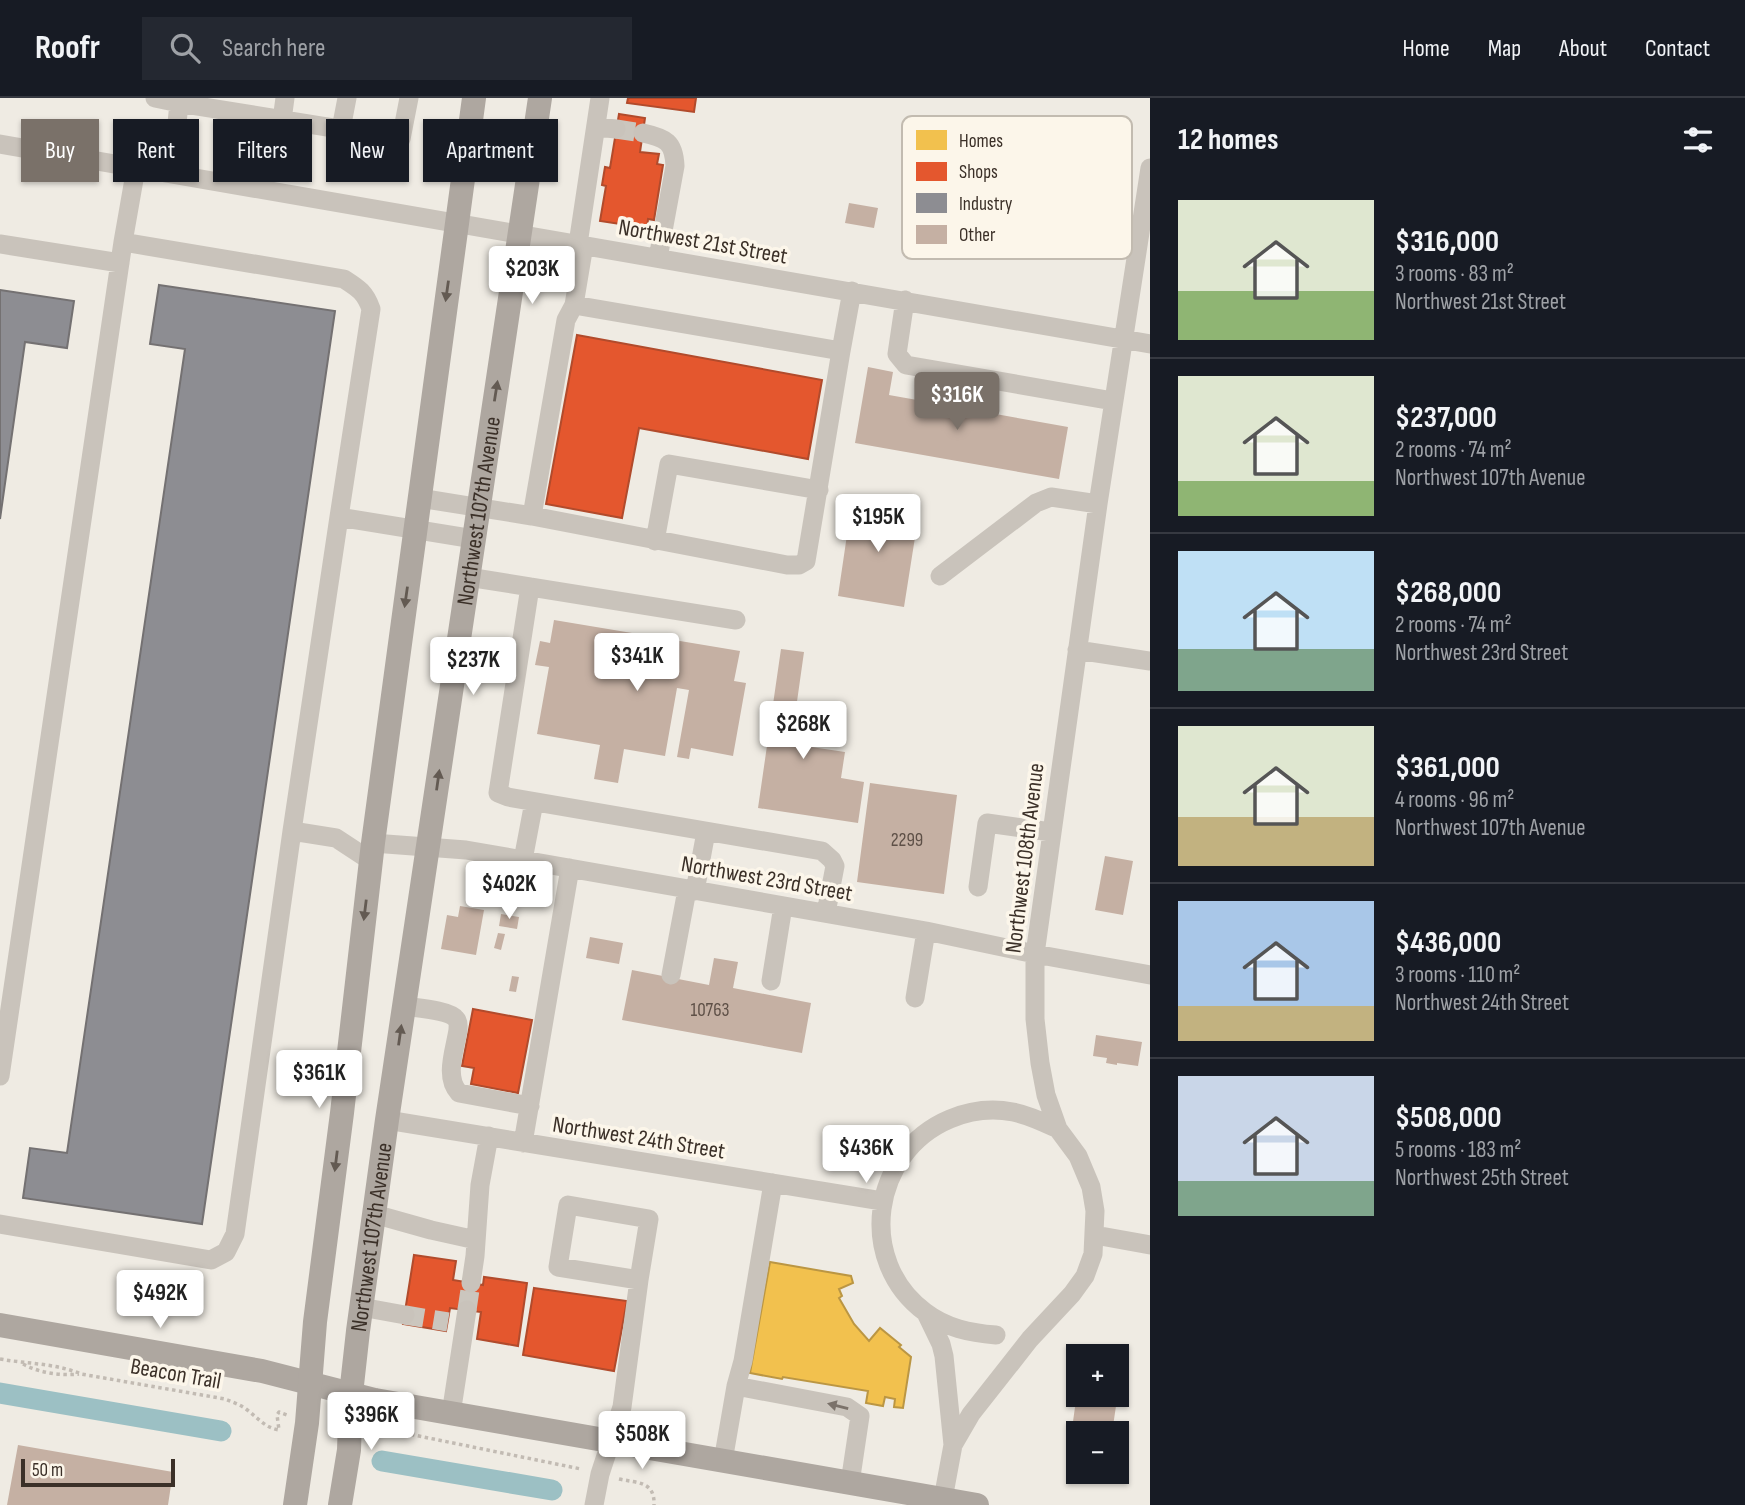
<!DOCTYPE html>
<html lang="en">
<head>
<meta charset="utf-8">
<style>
  body { margin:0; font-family:"Sofia Sans Condensed",sans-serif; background:#242831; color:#f1f3f6; height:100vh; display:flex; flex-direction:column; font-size:26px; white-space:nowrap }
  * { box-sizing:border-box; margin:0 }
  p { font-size:23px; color:#9ea1a6 }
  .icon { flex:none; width:38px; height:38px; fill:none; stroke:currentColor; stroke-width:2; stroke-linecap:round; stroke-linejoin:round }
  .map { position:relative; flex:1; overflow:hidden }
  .details { display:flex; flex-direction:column; background:#171b24; width:595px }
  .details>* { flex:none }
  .top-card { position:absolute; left:21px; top:21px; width:665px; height:63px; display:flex; gap:14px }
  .buttons { position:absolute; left:1066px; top:1246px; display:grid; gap:14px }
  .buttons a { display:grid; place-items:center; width:63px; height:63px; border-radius:0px; background:#171b24; box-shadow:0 2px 5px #0004; font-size:35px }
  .scale { position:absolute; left:21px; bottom:18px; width:154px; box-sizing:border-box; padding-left:7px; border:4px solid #3b3028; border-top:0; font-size:19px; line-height:24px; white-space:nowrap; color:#3b3028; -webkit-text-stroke:5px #fcf6ea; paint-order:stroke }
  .price { position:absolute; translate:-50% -60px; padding:0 16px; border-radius:7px; background:#fff; color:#222; font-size:23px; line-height:46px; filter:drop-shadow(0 2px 4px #0008) }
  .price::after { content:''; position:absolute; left:50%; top:42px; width:21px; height:16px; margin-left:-10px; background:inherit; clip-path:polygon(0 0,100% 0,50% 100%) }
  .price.selected { background:#7a7169; color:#fff }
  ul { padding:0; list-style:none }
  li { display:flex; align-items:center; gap:21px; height:175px; padding:0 28px }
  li+li { border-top:2px solid #363941 }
  li span { display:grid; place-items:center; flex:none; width:196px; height:140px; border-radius:0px; color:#555 }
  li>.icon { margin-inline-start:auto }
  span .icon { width:84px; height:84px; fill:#fffc; stroke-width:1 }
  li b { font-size:30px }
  h2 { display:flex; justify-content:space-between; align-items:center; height:84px; padding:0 28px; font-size:30px }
  .chip { padding:0 24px; border-radius:0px; background:#171b24; box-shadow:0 2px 5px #0004; font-size:24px; line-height:63px }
  .chip.selected { background:#7a7169; color:#fff }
  header { display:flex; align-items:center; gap:42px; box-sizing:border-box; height:98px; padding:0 35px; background:#171b24; border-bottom:2px solid #363941 }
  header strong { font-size:33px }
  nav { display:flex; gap:38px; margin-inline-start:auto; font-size:24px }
  .search { width:490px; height:63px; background:#242831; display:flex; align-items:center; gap:18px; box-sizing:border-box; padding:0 24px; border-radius:0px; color:#9ea1a6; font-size:26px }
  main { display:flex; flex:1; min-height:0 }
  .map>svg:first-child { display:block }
  .homes { fill:#f2c14e; stroke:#bb9643; stroke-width:2 }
  .shops { fill:#e4572e; stroke:#b14b2c; stroke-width:2 }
  .industry { fill:#8d8d92; stroke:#747172; stroke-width:2 }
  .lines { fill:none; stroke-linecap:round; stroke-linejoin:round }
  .canal { stroke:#9cc0c4; stroke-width:21 }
  .building { fill:#c5b0a3 }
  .minor-tunnel { stroke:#cbc6be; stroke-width:19; stroke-dasharray:19 10; stroke-linecap:butt }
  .path { stroke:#c2bbb3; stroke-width:3.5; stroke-dasharray:3.5 3.5; stroke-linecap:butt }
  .minor { stroke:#c9c3bb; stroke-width:19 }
  .major { stroke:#aea7a0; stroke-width:24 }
  .oneway { fill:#635a52 }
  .oneway2 { fill:#7b726a }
  .labels { text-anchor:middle; stroke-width:7; stroke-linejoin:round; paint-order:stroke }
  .number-label { font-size:19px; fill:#5e5047 }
  .street-label { font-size:23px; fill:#3b3028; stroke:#fcf6ea }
  .key { fill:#fcf6ea; stroke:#c2bbb0; stroke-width:2 }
  .key-label { font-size:19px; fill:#3b3028 }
</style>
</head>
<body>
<header>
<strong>Roofr</strong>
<div class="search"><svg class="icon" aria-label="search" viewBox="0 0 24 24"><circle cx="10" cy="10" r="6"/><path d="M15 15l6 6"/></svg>Search here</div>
<nav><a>Home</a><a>Map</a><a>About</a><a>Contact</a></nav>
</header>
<main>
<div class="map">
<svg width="1150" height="1407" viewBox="0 0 1150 1407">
  <rect width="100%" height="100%" fill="#efebe3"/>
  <!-- homes -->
  <path class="homes" d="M770 1164 851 1178 853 1185 839 1191 842 1198 839 1200 854 1226 869 1243 880 1230 901 1247 899 1249 911 1259 903 1310 894 1309 895 1301 885 1299 883 1308 866 1305 868 1293 783 1279 782 1281 750 1275Z"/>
  <!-- shops -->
  <path class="shops" d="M628 0H696L694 14 627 5Z
    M619 16 645 20 640 54 659 56 657 66 663 67 654 122 648 121 647 130 600 123 606 88 602 87 605 69 610 70Z
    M577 237 822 282 808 361 639 330 622 420 546 406Z
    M473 911 532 922 518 995 471 986 474 970 462 968Z
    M414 1157 456 1163 453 1182 483 1187 484 1179 527 1185 518 1248 477 1241 481 1214 450 1210 446 1233 403 1226Z
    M534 1190 627 1203 614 1273 523 1257Z"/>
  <!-- industry -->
  <path class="industry" d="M159 187 335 213 202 1126 23 1100 30 1050 67 1055 185 251 150 246Z
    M0 192 74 203 67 250 25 244 0 421Z"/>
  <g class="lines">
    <!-- canal -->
    <path class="canal" d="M0 1295 221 1333
      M382 1363 552 1392"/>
  </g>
  <!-- building -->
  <path class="building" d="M849 105 878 110 874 130 845 125Z
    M868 269 893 274 889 297 1068 329 1059 381 855 345Z
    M852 403 919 414 904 509 838 498Z
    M554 522 740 553 734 583 746 585 733 658 691 650 689 661 677 659 689 592 677 590 665 658 624 651 618 685 594 681 600 647 537 636 549 569 535 567 540 543 550 545Z
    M781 551 804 554 791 646 845 654 841 680 864 684 858 725 758 710Z
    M870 685 957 697 944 796 857 784Z
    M1105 758 1133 763 1123 817 1095 812Z
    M460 808 484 812 476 857 441 851 447 817 458 819Z
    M501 816 519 819 517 831 499 828Z
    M498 835 505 836 501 852 494 850Z
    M590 839 623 845 619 866 586 860Z
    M714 860 738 864 733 890 811 905 802 955 622 922 632 872 709 887Z
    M512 878 519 879 516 894 509 893Z
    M1096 937 1142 944 1138 968 1117 965V967L1106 965 1107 960 1093 958Z
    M1076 1302 1116 1308 1112 1335H1078V1347L1070 1345Z
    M18 1347 173 1374 168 1407H7Z"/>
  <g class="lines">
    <!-- minor-tunnel -->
    <path class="minor-tunnel" d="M616 31 643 35
      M467 1212 471 1185
      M405 1217 448 1224"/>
    <!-- path -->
    <path class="path" d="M0 1261C27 1266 55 1265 81 1276L225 1301C232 1304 239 1306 246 1311 257 1319 265 1330 279 1332L277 1317 279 1314 287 1317
      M23 1266C40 1275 60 1278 79 1276
      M371 1342C379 1335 388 1334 399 1334L581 1371
      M619 1381C637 1385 655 1383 654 1407"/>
    <!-- minor -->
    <path class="minor" d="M155 0 179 5 401 41 409 0
      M282 22 285 0
      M596 29 616 31
      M341 31 347 0
      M643 35C666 40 674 44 675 68L658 160
      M0 46 1150 246
      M136 70 123 144 344 181C358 190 365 194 371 211L339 419 474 441
      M172 76 179 5 174 0
      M0 146 120 165
      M578 146 600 0
      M905 202 897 256 906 267 1113 303
      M574 207 584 147
      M841 253 852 193
      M419 400 532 418 787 467H799L806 463 841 253 574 207 566 222 532 418
      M655 443 669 366 819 392
      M940 478 1036 405 1051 399 1098 406
      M468 479 736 522
      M530 489 498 695 508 699 822 753 832 762 835 768 826 815
      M1077 552 1150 563
      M292 733 336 740 371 763
      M373 745 466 752 926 833 1035 856 1150 877
      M523 762 534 704
      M978 789 987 725 1051 734
      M695 793 706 734
      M671 877 687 792
      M771 883 783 808
      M915 900 926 833
      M404 908C416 910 449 912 456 921 459 924 458 928 458 932 455 952 444 979 459 995L530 1008
      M0 978 123 144
      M387 1022 882 1103
      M523 1045 570 770
      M374 1116 431 1132 476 1142
      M0 1126 211 1162 226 1154 235 1136 292 733 339 419
      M1095 1137 1150 1147
      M471 1185 475 1158 480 1087 489 1038
      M361 1209 405 1217
      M926 1215 941 1246 944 1258 953 1347
      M996 1237C970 1235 946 1230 925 1214 856 1163 871 1054 950 1021 969 1013 992 1010 1013 1014 1029 1017 1043 1024 1058 1031
      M736 1288 743 1263 773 1085
      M451 1316 467 1212
      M723 1363 736 1288 847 1309 860 1318 850 1385
      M943 1401 953 1347 971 1316 1030 1241 1072 1196 1085 1178 1093 1156 1095 1113 1091 1089 1078 1058 1058 1031 1046 997 1040 965 1035 921V856L1098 406 1150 70
      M594 1407 600 1376 622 1309 639 1182 649 1121 568 1107 558 1169 639 1182"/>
    <!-- major -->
    <g class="major">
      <path d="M0 1227 262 1273 375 1302 977 1407"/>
      <path d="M295 1407 307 1325 315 1224 342 1015 373 745 474 0"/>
      <path id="s1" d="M340 1407 349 1352 351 1296 358 1233 387 1022 540 0"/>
    </g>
  </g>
  <!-- one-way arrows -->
  <defs><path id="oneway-solid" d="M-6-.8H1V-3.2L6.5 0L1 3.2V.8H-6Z" transform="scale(1.75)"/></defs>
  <g class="oneway">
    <use href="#oneway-solid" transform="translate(447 193) rotate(98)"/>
    <use href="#oneway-solid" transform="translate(496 293) rotate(-81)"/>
    <use href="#oneway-solid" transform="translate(406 499) rotate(98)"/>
    <use href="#oneway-solid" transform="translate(438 682) rotate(-82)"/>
    <use href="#oneway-solid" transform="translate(365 812) rotate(97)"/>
    <use href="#oneway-solid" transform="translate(400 937) rotate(-82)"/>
    <use href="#oneway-solid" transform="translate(336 1063) rotate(97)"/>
  </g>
  <use class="oneway2" href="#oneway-solid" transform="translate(838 1308) rotate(-166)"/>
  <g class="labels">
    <!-- number labels -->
    <g class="number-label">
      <text x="907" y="748">2299</text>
      <text x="710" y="918">10763</text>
    </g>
    <!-- street labels -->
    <g class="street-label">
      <text transform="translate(703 143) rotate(10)" y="8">Northwest 21st Street</text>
      <text dy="8" stroke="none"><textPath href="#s1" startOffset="1004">Northwest 107th Avenue</textPath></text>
      <text transform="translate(1024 760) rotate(-83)" y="8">Northwest 108th Avenue</text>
      <text transform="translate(767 780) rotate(10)" y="8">Northwest 23rd Street</text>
      <text transform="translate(639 1039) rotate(9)" y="8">Northwest 24th Street</text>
      <text dy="8" stroke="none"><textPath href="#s1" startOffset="270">Northwest 107th Avenue</textPath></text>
      <text transform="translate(176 1275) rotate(10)" y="8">Beacon Trail</text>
    </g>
  </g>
  <!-- legend -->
  <rect x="902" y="18" width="230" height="143" rx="10" class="key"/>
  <rect x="916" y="32" width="31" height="20" fill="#f2c14e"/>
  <rect x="916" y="64" width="31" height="19" fill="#e4572e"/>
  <rect x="916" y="95" width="31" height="20" fill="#8d8d92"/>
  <rect x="916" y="127" width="31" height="19" fill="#c5b0a3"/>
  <g class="key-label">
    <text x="959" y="49">Homes</text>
    <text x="959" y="80">Shops</text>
    <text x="959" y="112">Industry</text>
    <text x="959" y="143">Other</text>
  </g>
</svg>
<div class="buttons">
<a>+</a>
<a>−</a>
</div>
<div class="scale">50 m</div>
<b class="price" style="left:532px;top:208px">$203K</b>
<b class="price selected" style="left:957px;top:334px">$316K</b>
<b class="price" style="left:878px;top:456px">$195K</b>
<b class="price" style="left:637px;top:595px">$341K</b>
<b class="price" style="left:473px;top:599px">$237K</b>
<b class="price" style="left:803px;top:663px">$268K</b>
<b class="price" style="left:509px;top:823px">$402K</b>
<b class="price" style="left:319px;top:1012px">$361K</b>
<b class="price" style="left:866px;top:1087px">$436K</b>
<b class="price" style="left:160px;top:1232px">$492K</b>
<b class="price" style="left:371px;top:1354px">$396K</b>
<b class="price" style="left:642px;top:1373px">$508K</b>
<div class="top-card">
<a class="chip selected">Buy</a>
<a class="chip">Rent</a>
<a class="chip">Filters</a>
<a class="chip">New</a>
<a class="chip">Apartment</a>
</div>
</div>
<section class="details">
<h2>12 homes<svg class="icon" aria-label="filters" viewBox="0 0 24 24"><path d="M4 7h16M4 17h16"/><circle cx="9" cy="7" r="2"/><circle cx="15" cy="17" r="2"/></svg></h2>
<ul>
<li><span style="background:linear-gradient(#dfe7d0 65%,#8fb573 0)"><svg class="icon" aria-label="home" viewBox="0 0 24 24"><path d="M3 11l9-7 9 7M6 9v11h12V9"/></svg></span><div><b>$316,000</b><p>3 rooms · 83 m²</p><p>Northwest 21st Street</p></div></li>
<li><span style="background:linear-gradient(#dfe7d0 75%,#8fb573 0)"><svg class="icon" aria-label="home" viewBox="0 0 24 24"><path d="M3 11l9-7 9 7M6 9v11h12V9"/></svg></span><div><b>$237,000</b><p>2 rooms · 74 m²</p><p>Northwest 107th Avenue</p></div></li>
<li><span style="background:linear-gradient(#bfe0f5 70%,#7fa58c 0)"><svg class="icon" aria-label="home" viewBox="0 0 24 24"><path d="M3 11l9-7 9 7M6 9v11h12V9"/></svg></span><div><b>$268,000</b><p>2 rooms · 74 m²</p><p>Northwest 23rd Street</p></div></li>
<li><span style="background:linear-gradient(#dfe7d0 65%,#c2b280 0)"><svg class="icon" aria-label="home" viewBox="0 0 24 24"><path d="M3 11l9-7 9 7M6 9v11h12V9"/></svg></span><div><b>$361,000</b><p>4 rooms · 96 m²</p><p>Northwest 107th Avenue</p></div></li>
<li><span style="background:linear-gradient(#a9c7e8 75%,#c2b280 0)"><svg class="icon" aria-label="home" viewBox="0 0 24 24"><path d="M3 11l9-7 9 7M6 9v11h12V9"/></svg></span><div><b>$436,000</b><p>3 rooms · 110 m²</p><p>Northwest 24th Street</p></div></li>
<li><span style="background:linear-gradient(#c9d6e8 75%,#7fa58c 0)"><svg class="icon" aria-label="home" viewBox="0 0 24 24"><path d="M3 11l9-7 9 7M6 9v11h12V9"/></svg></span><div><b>$508,000</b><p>5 rooms · 183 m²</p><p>Northwest 25th Street</p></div></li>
</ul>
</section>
</main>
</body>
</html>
